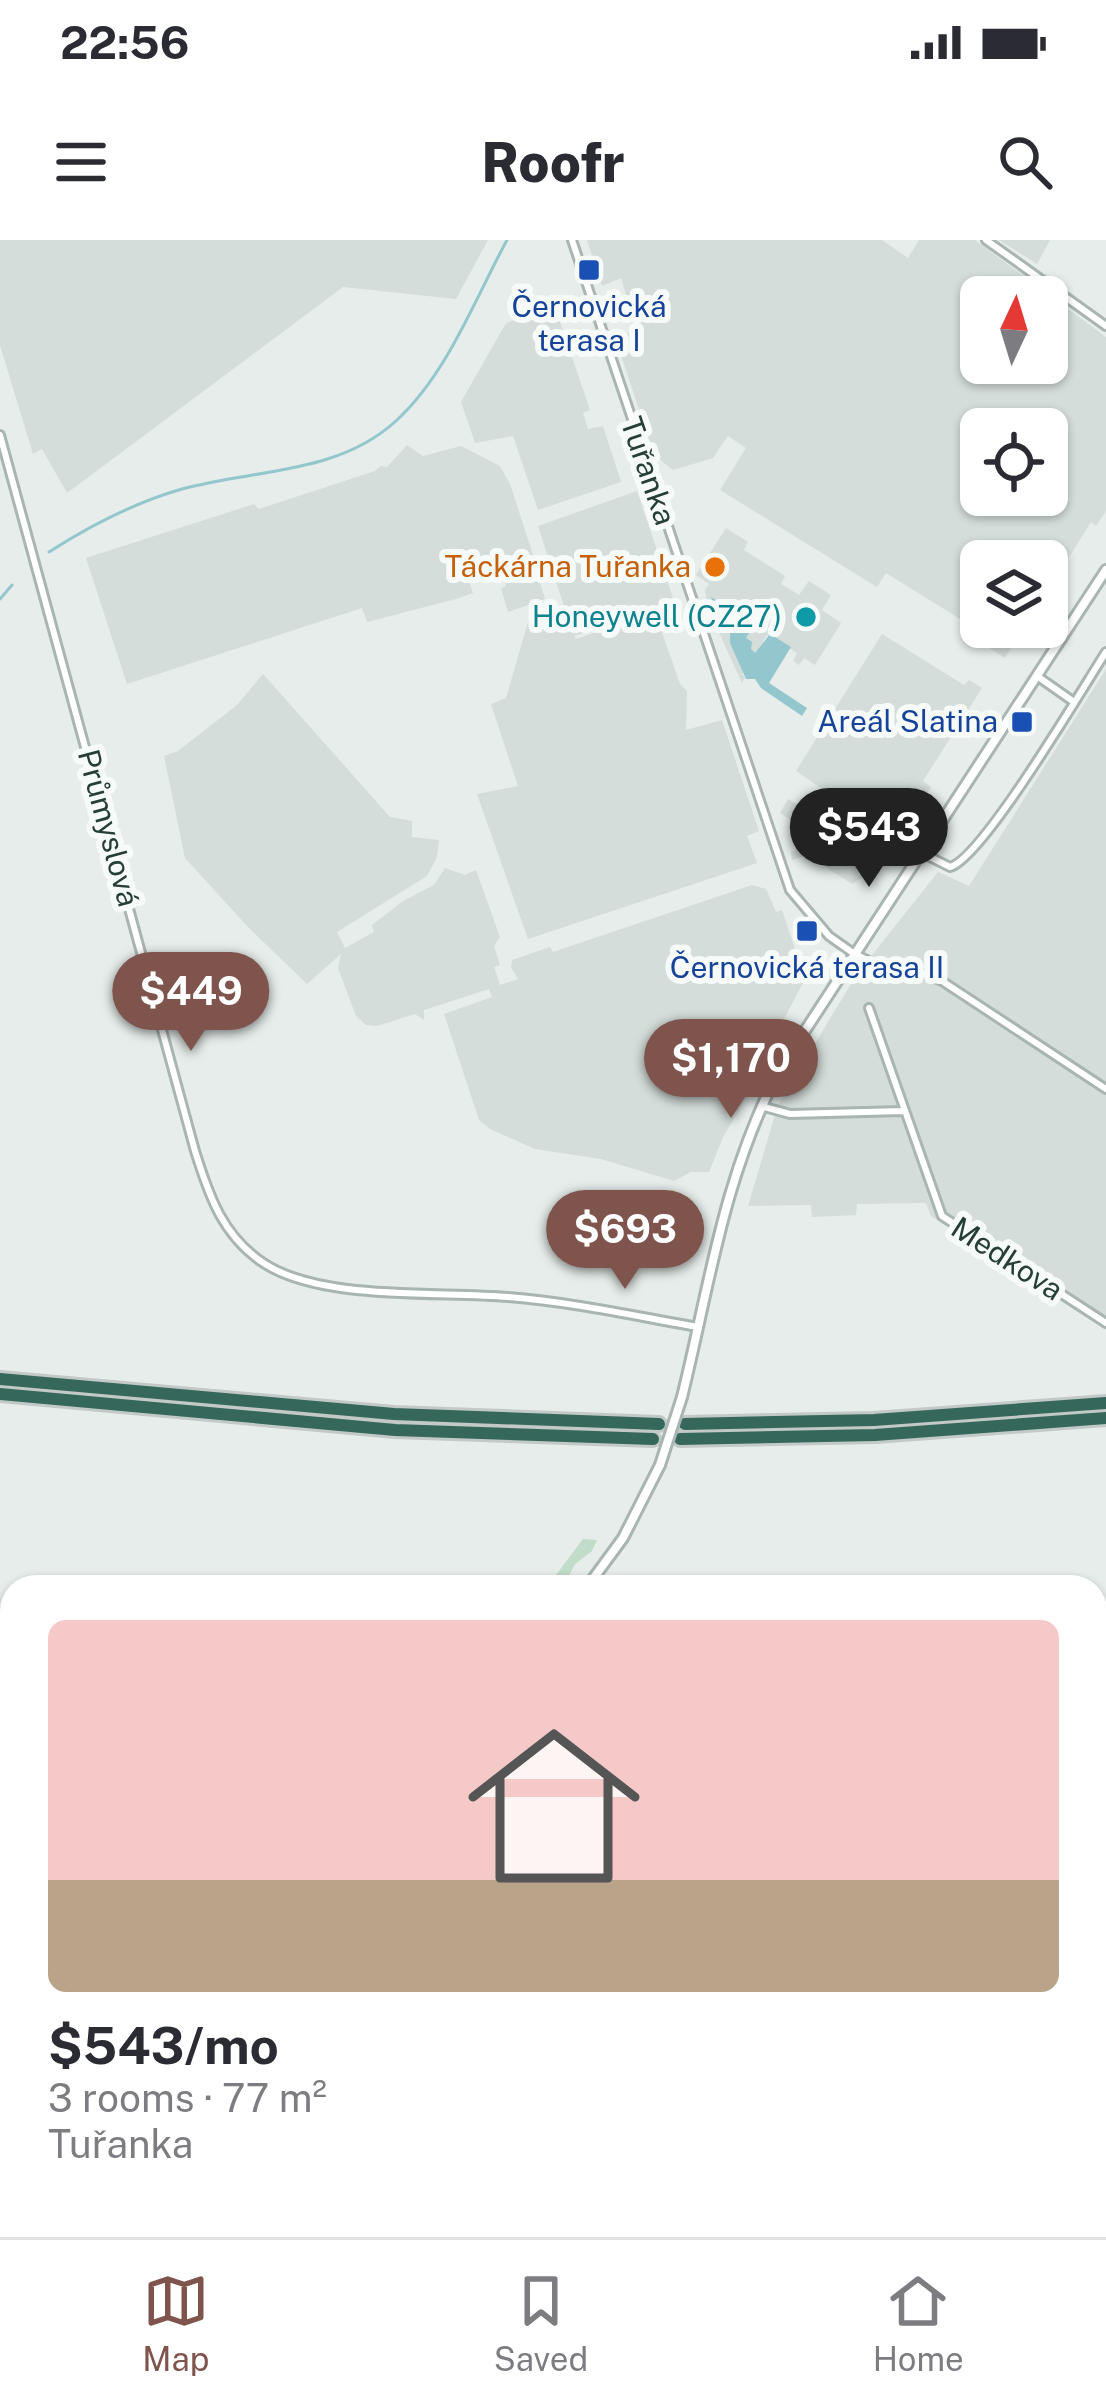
<!DOCTYPE html>
<html lang="en">
<head>
<meta charset="utf-8">
<style>
  body { margin:0; font-family:"Public Sans",sans-serif; background:#f7f7f7; color:#2b2b33; height:100vh; display:flex; flex-direction:column; font-size:45px; white-space:nowrap }
  * { box-sizing:border-box; margin:0 }
  p { font-size:39px; color:#7c7c81 }
  .icon { flex:none; width:66px; height:66px; fill:none; stroke:currentColor; stroke-width:2; stroke-linecap:round; stroke-linejoin:round }
  .map { position:relative; flex:1; overflow:hidden }
  .side { position:absolute; left:0px; top:1335px; width:1107px; height:663px; display:flex; flex-direction:column; background:#fff; border-radius:36px 36px 0 0; box-shadow:0 3px 9px #0004 }
  .side>* { flex:none }
  .needle { width:78px; rotate:4deg }
  .fabs { position:absolute; left:960px; top:36px; display:grid; gap:24px }
  .fabs a { display:grid; place-items:center; width:108px; height:108px; border-radius:18px; background:#fff; box-shadow:0 3px 9px #0004; font-size:60px }
  .price { position:absolute; translate:-50% -102px; padding:0 27px; border-radius:42px; background:#7f544d; color:#fff; font-size:39px; line-height:78px; filter:drop-shadow(0 3px 6px #0008) }
  .price::after { content:''; position:absolute; left:50%; top:72px; width:36px; height:27px; margin-left:-18px; background:inherit; clip-path:polygon(0 0,100% 0,50% 100%) }
  .price.on { background:#222; color:#fff }
  ul { padding:0; list-style:none }
  li { display:grid; align-content:center; gap:24px; height:636px; padding:0 48px }
  li span { display:grid; place-items:center; height:372px; border-radius:18px; color:#555 }
  li>.icon { margin-inline-start:auto }
  span .icon { width:216px; height:216px; fill:#fffc; stroke-width:1 }
  li b { font-size:51px }
  .status { display:flex; justify-content:space-between; align-items:center; height:84px; padding:0 60px; background:#fff; direction:ltr }
  .status svg { height:33px; fill:currentColor }
  header { display:flex; justify-content:space-between; align-items:center; height:156px; padding:0 48px; background:#fff; font-size:54px; font-weight:800 }
  .tab-bar { display:flex; justify-content:space-around; align-items:center; height:168px; border-top:3px solid #e1e1e2; background:#fff; font-size:33px; color:#7c7c81 }
  .tab-bar a { display:grid; justify-items:center; gap:6px }
  .tab-bar .on { color:#7f544d }
  .map>svg:first-child { display:block }
  .built { fill:#d4ddd9; fill-rule:evenodd }
  .green { fill:#c1dcc8 }
  .water { fill:#94c6cd }
  .lines { fill:none; stroke-linecap:round; stroke-linejoin:round }
  .stream { stroke:#94c6cd; stroke-width:3 }
  .minor-casing { stroke:#a9b5b1; stroke-width:12 }
  .tertiary-casing { stroke:#a9b5b1; stroke-width:14 }
  .motorway-casing { stroke:#c2c9c7; stroke-width:18 }
  .minor { stroke:#fff; stroke-width:6 }
  .tertiary { stroke:#fff; stroke-width:8 }
  .motorway { stroke:#35685b; stroke-width:12 }
  .tertiary-bridge-casing { stroke:#a9b5b1; stroke-width:14; stroke-linecap:butt }
  .tertiary-bridge { stroke:#fff; stroke-width:8 }
  .transit-dot { fill:#1a4fb4; stroke:#f6faf8; stroke-width:4.5 }
  .food-dot { fill:#e8710a; stroke:#f6faf8; stroke-width:4.5 }
  .culture-dot { fill:#0f9aa8; stroke:#f6faf8; stroke-width:4.5 }
  .labels { text-anchor:middle; stroke-width:12; stroke-linejoin:round; paint-order:stroke }
  .transit-label { font-size:30px; fill:#164399; stroke:#f6faf8 }
  .street-label { font-size:30px; fill:#263e37; stroke:#f6faf8 }
  .food-label { font-size:30px; fill:#c56008; stroke:#f6faf8; text-anchor:end }
  .culture-label { font-size:30px; fill:#0d838f; stroke:#f6faf8; text-anchor:end }
</style>
</head>
<body>
<div class="status"><b>22:56</b><svg viewBox="0 0 49 12"><path d="M0 12V9h3v3zM5 12V6h3v6zM10 12V3h3v9zM15 12V0h3v12zM26 1h20v11H26zM47 4h2v5h-2z"/></svg></div>
<header><svg class="icon" aria-label="menu" viewBox="0 0 24 24"><path d="M4 6h16M4 12h16M4 18h16"/></svg>Roofr<svg class="icon" aria-label="search" viewBox="0 0 24 24"><circle cx="10" cy="10" r="6"/><path d="M15 15l6 6"/></svg></header>
<div class="map">
<svg width="1106" height="1997" viewBox="0 0 1106 1997">
  <rect width="100%" height="100%" fill="#e6edea"/>
  <!-- built -->
  <path class="built" d="M0 0H488L456 59 343 47 67 253 42 209 33 214 0 105Z
    M587 0H882L908 18 919 0H975L1106 97V271L1096 286 1091 282 1047 352V321H981V387H1024L1005 418 984 405 973 387 886 333 877 347 720 250 746 208 728 196 713 218 673 230 654 215 619 109 638 77 632 74 621 38 602 46ZM981 57H1047V123H981ZM981 189H1047V255H981Z
    M999 0H1050L1037 24Z
    M555 67 590 170 583 173 588 189 603 186 621 242 538 270 513 196 475 203 461 162 506 83Z
    M407 205 423 216 461 206 500 226 510 244 535 321 533 337 538 336 545 359 508 372 501 348 506 346 504 338H474L469 341 473 353 456 359 367 382 362 368 127 444 86 318 254 264 259 269 375 231 381 226 387 227Z
    M637 251 674 361 574 396 576 399 620 384 635 385 657 378 680 444 687 451 686 490 722 480 759 591 747 596 757 623 528 699 477 554 518 546 491 464 506 458 528 382 552 366 554 370 564 366 538 286Z
    M726 288 748 302 744 310 785 336 781 344 799 355 809 341 831 355 822 370 841 383 815 425 804 418 799 425 793 421 797 413 767 395 742 434 745 437 742 443 707 366 705 350 709 344 696 335Z
    M882 394 964 445 969 440 982 448 923 541 931 547 872 642 863 637 852 644 813 619 814 613 792 620 791 611H797L796 602 805 589 780 573 788 559 813 574 827 552 796 531Z
    M1106 429V1090L931 976 926 963 857 964 856 975 812 977 811 965 748 966 778 865 857 734 938 632 969 646Z
    M263 434 390 577 412 581V597L439 600 437 617 427 636 337 692 345 708 374 692 372 685 403 661 434 645 445 628 465 635 476 630 500 697 494 706 500 725 494 727 500 745 518 739 511 727 512 720 550 707 553 712 752 645 766 649 776 672 782 670 805 739 763 819 759 836 724 895 709 932H691L674 941 601 919 535 909 490 889 479 880 444 774 492 757 489 749 424 770V780L415 774 377 786 366 785 356 776 338 728 341 714 307 744 248 687 185 618 164 516 178 511 237 465Z"/>
  <!-- green -->
  <path class="green" d="M583 1299 597 1300 592 1311 575 1324 563 1347H547Z"/>
  <!-- water -->
  <path class="water" d="M711 357 719 362 717 367 746 387 750 391 746 398 752 402 751 409 755 413 770 394 791 407 769 443 807 468 802 476 761 448 755 439H746L730 403V389L722 387Z"/>
  <g class="lines">
    <!-- stream -->
    <path class="stream" d="M49 312C91 285 133 263 182 249 254 229 338 235 397 180 447 134 475 59 507 0
      M0 359 12 345"/>
    <!-- minor casing -->
    <g class="minor-casing">
      <path id="minor" d="M572 0 790 650 829 696 853 713 881 727 921 733 942 741 1106 849
        M986 0 1106 86
        M0 195 195 911C209 956 223 997 265 1024 323 1061 439 1051 508 1057 572 1062 635 1076 698 1087
        M1037 436 1074 462
        M920 612 950 627C982 619 1082 449 1106 412
        M869 768 942 976 1106 1083
        M761 866 790 874 903 871
        M0 1739 12 1737"/>
    </g>
    <!-- tertiary casing -->
    <g class="tertiary-casing">
      <path id="tertiary" d="M682 1157C711 1039 722 943 778 832L1106 330
        M587 1347 623 1298 660 1225
        M158 1997 163 1986"/>
    </g>
    <!-- motorway casing -->
    <g class="motorway-casing">
      <path id="motorway" d="M0 1139 394 1174 659 1184
        M0 1154 395 1190 653 1199
        M685 1184 874 1180 1106 1163
        M680 1199 875 1195 1106 1178"/>
    </g>
    <!-- minor -->
    <use href="#minor" class="minor"/>
    <!-- tertiary -->
    <use href="#tertiary" class="tertiary"/>
    <!-- motorway -->
    <use href="#motorway" class="motorway"/>
    <!-- tertiary-bridge casing -->
    <g class="tertiary-bridge-casing">
      <path id="tertiary-bridge" d="M660 1225 682 1157"/>
    </g>
    <!-- tertiary-bridge -->
    <use href="#tertiary-bridge" class="tertiary-bridge"/>
  </g>
  <!-- markers -->
  <g class="transit-dot">
    <rect x="577" y="18" width="24" height="24" rx="6"/>
    <rect x="1010" y="470" width="24" height="24" rx="6"/>
    <rect x="795" y="679" width="24" height="24" rx="6"/>
  </g>
  <circle class="food-dot" cx="715" cy="327" r="12"/>
  <circle class="culture-dot" cx="806" cy="377" r="12"/>
  <g class="labels">
    <!-- transit labels -->
    <g class="transit-label">
      <text x="589" y="77">Černovická<tspan x="589" dy="34">terasa I</tspan></text>
      <text x="998" y="492" text-anchor="end">Areál Slatina</text>
      <text x="807" y="738">Černovická terasa II</text>
    </g>
    <!-- street labels -->
    <g class="street-label">
      <text transform="translate(648 231) rotate(71)" y="10">Tuřanka</text>
      <text transform="translate(108 588) rotate(75)" y="10">Průmyslová</text>
      <text transform="translate(1007 1019) rotate(33)" y="10">Medkova</text>
    </g>
    <!-- food labels -->
    <g class="food-label">
      <text x="691" y="337">Táckárna Tuřanka</text>
    </g>
    <!-- culture labels -->
    <g class="culture-label">
      <text x="782" y="387">Honeywell (CZ27)</text>
    </g>
  </g>
</svg>
<div class="fabs">
<a><svg class="needle" viewBox="-14 -14 28 28"><path d="M0-13l5 13h-10z" fill="#e53935"/><path d="M0 13l5-13h-10z" fill="#7c7c81"/></svg></a>
<a><svg class="icon" aria-label="locate" viewBox="0 0 24 24"><circle cx="12" cy="12" r="6"/><path d="M12 2v4M12 18v4M2 12h4M18 12h4"/></svg></a>
<a><svg class="icon" aria-label="layers" viewBox="0 0 24 24"><path d="M12 4l9 5-9 5-9-5zM3 14l9 5 9-5"/></svg></a>
</div>
<b class="price on" style="left:869px;top:650px">$543</b>
<b class="price" style="left:191px;top:814px">$449</b>
<b class="price" style="left:731px;top:881px">$1,170</b>
<b class="price" style="left:625px;top:1052px">$693</b>
<section class="side">
<ul>
<li><span style="background:linear-gradient(#f6c9c9 70%,#b9a48a 0)"><svg class="icon" aria-label="home" viewBox="0 0 24 24"><path d="M3 11l9-7 9 7M6 9v11h12V9"/></svg></span><div><b>$543/mo</b><p>3 rooms · 77 m²</p><p>Tuřanka</p></div></li>
</ul>
</section>
</div>
<nav class="tab-bar">
<a class="on"><svg class="icon" aria-label="map" viewBox="0 0 24 24"><path d="M3 6l6-2 6 2 6-2v14l-6 2-6-2-6 2zM9 4v14M15 6v14"/></svg>Map</a>
<a><svg class="icon" aria-label="saved" viewBox="0 0 24 24"><path d="M7 4h10v16l-5-4-5 4z"/></svg>Saved</a>
<a><svg class="icon" aria-label="home" viewBox="0 0 24 24"><path d="M3 11l9-7 9 7M6 9v11h12V9"/></svg>Home</a>
</nav>
</body>
</html>
